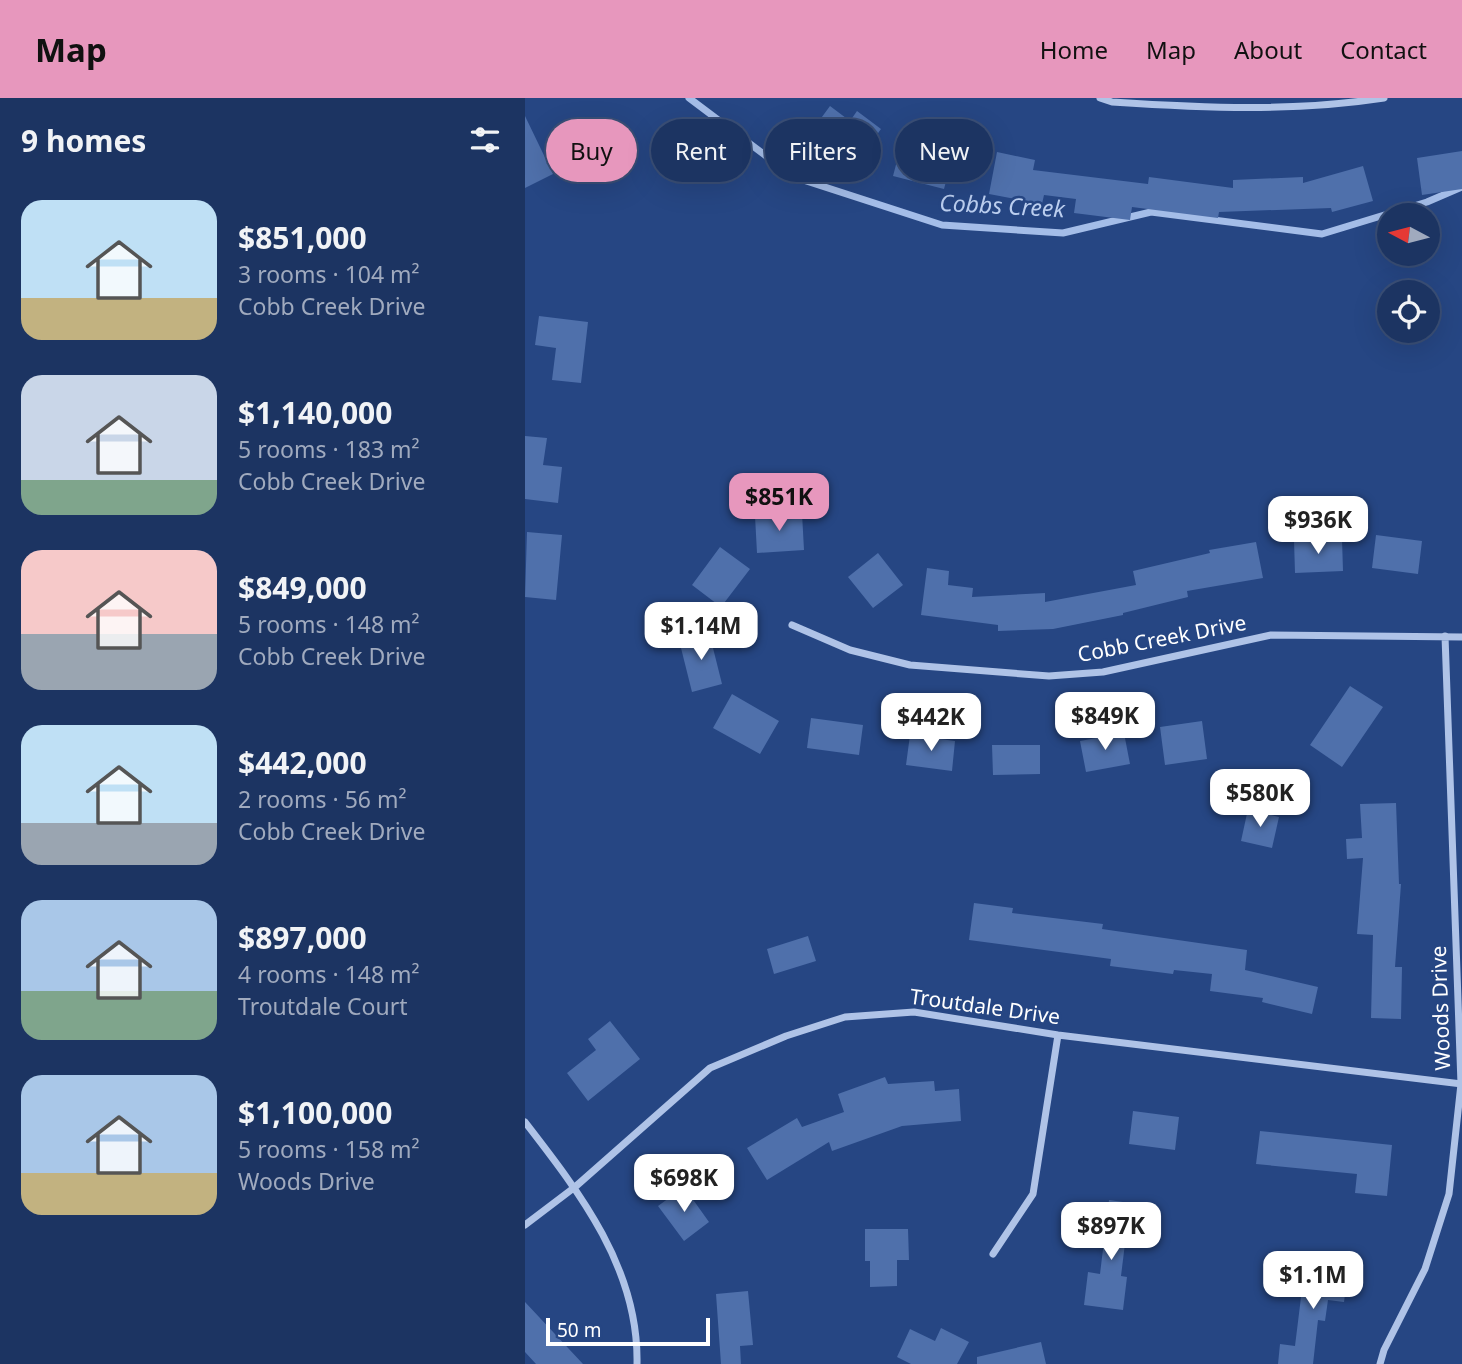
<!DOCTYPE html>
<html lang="en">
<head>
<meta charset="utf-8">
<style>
  body { margin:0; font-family:"Noto Sans",sans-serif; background:#253c68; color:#f1f3f6; height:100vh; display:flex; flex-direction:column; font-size:26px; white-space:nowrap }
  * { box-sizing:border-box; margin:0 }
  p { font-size:23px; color:#a0aabe }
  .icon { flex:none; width:38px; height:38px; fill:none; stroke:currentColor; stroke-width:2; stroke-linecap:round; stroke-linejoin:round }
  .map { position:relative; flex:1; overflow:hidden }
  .side { display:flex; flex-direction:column; background:#1c3462; width:525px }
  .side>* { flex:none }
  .hud { position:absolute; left:21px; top:21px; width:665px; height:63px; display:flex; gap:14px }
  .needle { width:46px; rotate:277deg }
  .fabs { position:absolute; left:852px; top:105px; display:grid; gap:14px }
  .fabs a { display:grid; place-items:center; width:63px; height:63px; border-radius:50%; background:#1c3462; box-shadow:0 7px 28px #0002,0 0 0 2px #3a4f77; font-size:35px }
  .scale { position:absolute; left:21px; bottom:18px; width:164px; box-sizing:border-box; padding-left:7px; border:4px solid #fff; border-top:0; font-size:19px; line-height:24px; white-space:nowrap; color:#fff; -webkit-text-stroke:5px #264683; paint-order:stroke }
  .price { position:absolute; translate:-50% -60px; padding:0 16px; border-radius:14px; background:#fff; color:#222; font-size:23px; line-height:46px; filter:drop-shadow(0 2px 4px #0008) }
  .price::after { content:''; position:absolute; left:50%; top:42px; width:21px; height:16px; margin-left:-10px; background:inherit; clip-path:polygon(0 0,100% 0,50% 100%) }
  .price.current { background:#e797bd; color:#111 }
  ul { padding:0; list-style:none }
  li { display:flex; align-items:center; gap:21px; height:175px; padding:0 21px }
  li span { display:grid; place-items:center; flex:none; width:196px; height:140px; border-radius:21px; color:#555 }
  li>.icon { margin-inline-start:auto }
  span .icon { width:84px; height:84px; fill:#fffc; stroke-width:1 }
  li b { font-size:30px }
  h2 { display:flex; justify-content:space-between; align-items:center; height:84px; padding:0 21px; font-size:30px }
  .tag { padding:0 24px; border-radius:32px; background:#1c3462; box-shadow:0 7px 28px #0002,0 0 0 2px #3a4f77; font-size:24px; line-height:63px }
  .tag.current { background:#e797bd; color:#111 }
  header { display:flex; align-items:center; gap:42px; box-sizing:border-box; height:98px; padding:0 35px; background:#e797bd; color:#111 }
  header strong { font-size:33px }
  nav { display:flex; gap:38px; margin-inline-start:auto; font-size:24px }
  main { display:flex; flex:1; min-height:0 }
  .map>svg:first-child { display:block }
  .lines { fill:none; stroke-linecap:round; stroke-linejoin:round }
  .stream { stroke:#a4bde8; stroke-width:7 }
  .building { fill:#4f70ab }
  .minor { stroke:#afc3e7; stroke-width:7 }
  .labels { text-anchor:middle; stroke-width:5; stroke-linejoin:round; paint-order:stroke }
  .street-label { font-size:21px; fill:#fff; stroke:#264683 }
  .water-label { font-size:23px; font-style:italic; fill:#bbceef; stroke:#264683 }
</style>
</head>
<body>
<header>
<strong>Map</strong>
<nav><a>Home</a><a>Map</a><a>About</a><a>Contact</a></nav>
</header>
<main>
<section class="side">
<h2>9 homes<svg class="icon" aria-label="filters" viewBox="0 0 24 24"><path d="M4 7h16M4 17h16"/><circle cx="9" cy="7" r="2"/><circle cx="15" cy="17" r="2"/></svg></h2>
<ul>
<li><span style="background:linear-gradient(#bfe0f5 70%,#c2b280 0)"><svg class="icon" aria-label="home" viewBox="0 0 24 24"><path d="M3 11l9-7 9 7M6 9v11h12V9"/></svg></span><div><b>$851,000</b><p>3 rooms · 104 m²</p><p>Cobb Creek Drive</p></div></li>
<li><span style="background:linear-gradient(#c9d6e8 75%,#7fa58c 0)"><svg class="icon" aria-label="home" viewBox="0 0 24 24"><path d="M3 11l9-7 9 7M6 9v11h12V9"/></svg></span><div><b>$1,140,000</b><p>5 rooms · 183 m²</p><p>Cobb Creek Drive</p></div></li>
<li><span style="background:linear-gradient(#f6c9c9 60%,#9aa5b1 0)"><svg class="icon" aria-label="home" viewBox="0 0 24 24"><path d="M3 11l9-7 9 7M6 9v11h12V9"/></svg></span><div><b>$849,000</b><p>5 rooms · 148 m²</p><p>Cobb Creek Drive</p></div></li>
<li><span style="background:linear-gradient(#bfe0f5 70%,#9aa5b1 0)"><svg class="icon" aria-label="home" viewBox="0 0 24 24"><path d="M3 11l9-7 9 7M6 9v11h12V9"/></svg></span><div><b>$442,000</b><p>2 rooms · 56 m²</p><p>Cobb Creek Drive</p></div></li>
<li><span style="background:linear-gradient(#a9c7e8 65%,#7fa58c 0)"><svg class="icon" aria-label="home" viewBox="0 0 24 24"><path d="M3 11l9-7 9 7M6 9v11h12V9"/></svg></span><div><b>$897,000</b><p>4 rooms · 148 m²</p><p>Troutdale Court</p></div></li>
<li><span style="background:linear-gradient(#a9c7e8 70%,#c2b280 0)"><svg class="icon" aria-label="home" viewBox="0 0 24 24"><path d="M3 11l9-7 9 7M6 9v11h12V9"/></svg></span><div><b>$1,100,000</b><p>5 rooms · 158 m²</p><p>Woods Drive</p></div></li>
</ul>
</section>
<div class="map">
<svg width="937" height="1266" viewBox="0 0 937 1266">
  <rect width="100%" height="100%" fill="#264683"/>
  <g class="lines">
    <!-- stream -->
    <path class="stream" d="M164 0 269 79 417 127 538 135 626 114 797 136 902 104 937 89"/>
  </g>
  <!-- building -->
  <path class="building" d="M305 8 325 23 332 13 356 31 325 74 300 56 292 68 272 53Z
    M0 18 28 76 0 90Z
    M377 44 428 57 419 91 368 78Z
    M937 53V91L897 97 892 60Z
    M472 54 510 62 508 72 623 86 624 79 708 90V82L778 79V85L838 68 848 103 807 114 806 110 694 114 693 120 607 109 605 122 549 115 551 101 519 97 517 106 464 96Z
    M14 218 63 224 56 285 27 282 31 250 10 247Z
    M0 338 22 340 18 367 37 369 33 405 0 401Z
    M277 415 279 452 232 455 230 418Z
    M2 434 37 437 31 502 0 499Z
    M851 437 897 443 893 476 847 470Z
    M817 441 818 473 770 475 769 442Z
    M731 444 738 480 662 493 663 499 598 515V517L528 531 473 533V527L396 517 402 470 424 473 423 487 448 490 447 499 520 495V504L611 487 608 473 685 455 684 452Z
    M195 449 225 471 196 509 167 487Z
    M353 455 378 487 348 510 323 479Z
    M184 534 197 586 167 594 154 542Z
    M825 588 858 609 817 669 785 647Z
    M207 596 254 623 235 656 188 630Z
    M286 620 338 627 334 657 282 650Z
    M677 623 682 661 640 667 635 629Z
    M599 635 605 666 561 674 555 643Z
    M385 637 430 643 427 673 381 667Z
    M467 647H515V676L468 677Z
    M871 705 874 786H876L870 869H877L876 921 846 920 848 837 832 836 838 760 822 761 821 741 837 740 835 706Z
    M723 711 754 719 747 750 716 743Z
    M449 805 488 810 487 815 578 826 577 831 722 852 720 872 793 889 787 916 737 904 738 900 685 893 687 876 649 872 648 876 585 868 586 861 444 842Z
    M283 838 291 863 249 876 242 851Z
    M85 923 115 961 63 1003 42 975 71 952 63 941Z
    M360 979 363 986 409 983 410 993 434 991 436 1023 377 1028 307 1053 304 1044 242 1082 222 1050 272 1020 277 1029 319 1014 313 996Z
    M608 1013 654 1019 650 1052 604 1046Z
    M735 1033 867 1047 862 1098 830 1095 832 1076 731 1066Z
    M159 1089 184 1124 159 1143 133 1108Z
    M584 1102 605 1105 596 1178 602 1179 598 1212 559 1207 563 1174 575 1176Z
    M340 1131H383L384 1162H372V1188L345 1189V1163H340Z
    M780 1167 823 1173 819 1204 803 1202 800 1223 793 1222 788 1266H753L755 1246 770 1248Z
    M223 1193 228 1247 215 1248 216 1266H196L191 1196Z
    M0 1204 58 1266H11L0 1254Z
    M416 1230 444 1244 432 1266H386L372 1259 385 1231 410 1243Z
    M516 1244 521 1266H452V1259Z"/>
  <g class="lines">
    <!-- minor -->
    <path class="minor" d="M575 0 587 4C679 10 768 14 859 0
      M267 527 325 552 385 567 524 578 578 574 746 537 937 539
      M0 1024C55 1095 114 1171 112 1266
      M0 1127 50 1089 185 970 261 938 320 919 389 914 533 937 937 986
      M468 1156 508 1096 533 937
      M855 1266 859 1252 900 1171 924 1096 936 986 920 538"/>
  </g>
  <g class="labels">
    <!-- street labels -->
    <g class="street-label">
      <text transform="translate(637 541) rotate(-11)" y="7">Cobb Creek Drive</text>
      <text transform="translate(460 909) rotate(8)" y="7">Troutdale Drive</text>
      <text transform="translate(916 910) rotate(-92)" y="7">Woods Drive</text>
    </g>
    <!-- water labels -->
    <g class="water-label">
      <text transform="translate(477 108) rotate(3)" y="8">Cobbs Creek</text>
    </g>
  </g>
</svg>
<div class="fabs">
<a><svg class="needle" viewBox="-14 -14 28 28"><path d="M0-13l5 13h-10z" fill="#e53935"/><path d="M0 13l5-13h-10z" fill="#a0aabe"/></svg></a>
<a><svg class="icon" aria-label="locate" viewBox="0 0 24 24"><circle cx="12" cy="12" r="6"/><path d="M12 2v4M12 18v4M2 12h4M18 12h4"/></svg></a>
</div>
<div class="scale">50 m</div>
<b class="price current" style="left:254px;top:435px">$851K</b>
<b class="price" style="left:793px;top:458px">$936K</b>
<b class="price" style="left:176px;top:564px">$1.14M</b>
<b class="price" style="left:580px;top:654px">$849K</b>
<b class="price" style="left:406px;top:655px">$442K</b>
<b class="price" style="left:735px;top:731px">$580K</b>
<b class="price" style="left:159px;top:1116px">$698K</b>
<b class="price" style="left:586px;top:1164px">$897K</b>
<b class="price" style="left:788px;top:1213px">$1.1M</b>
<div class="hud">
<a class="tag current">Buy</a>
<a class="tag">Rent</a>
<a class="tag">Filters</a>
<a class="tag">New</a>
</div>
</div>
</main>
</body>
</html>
